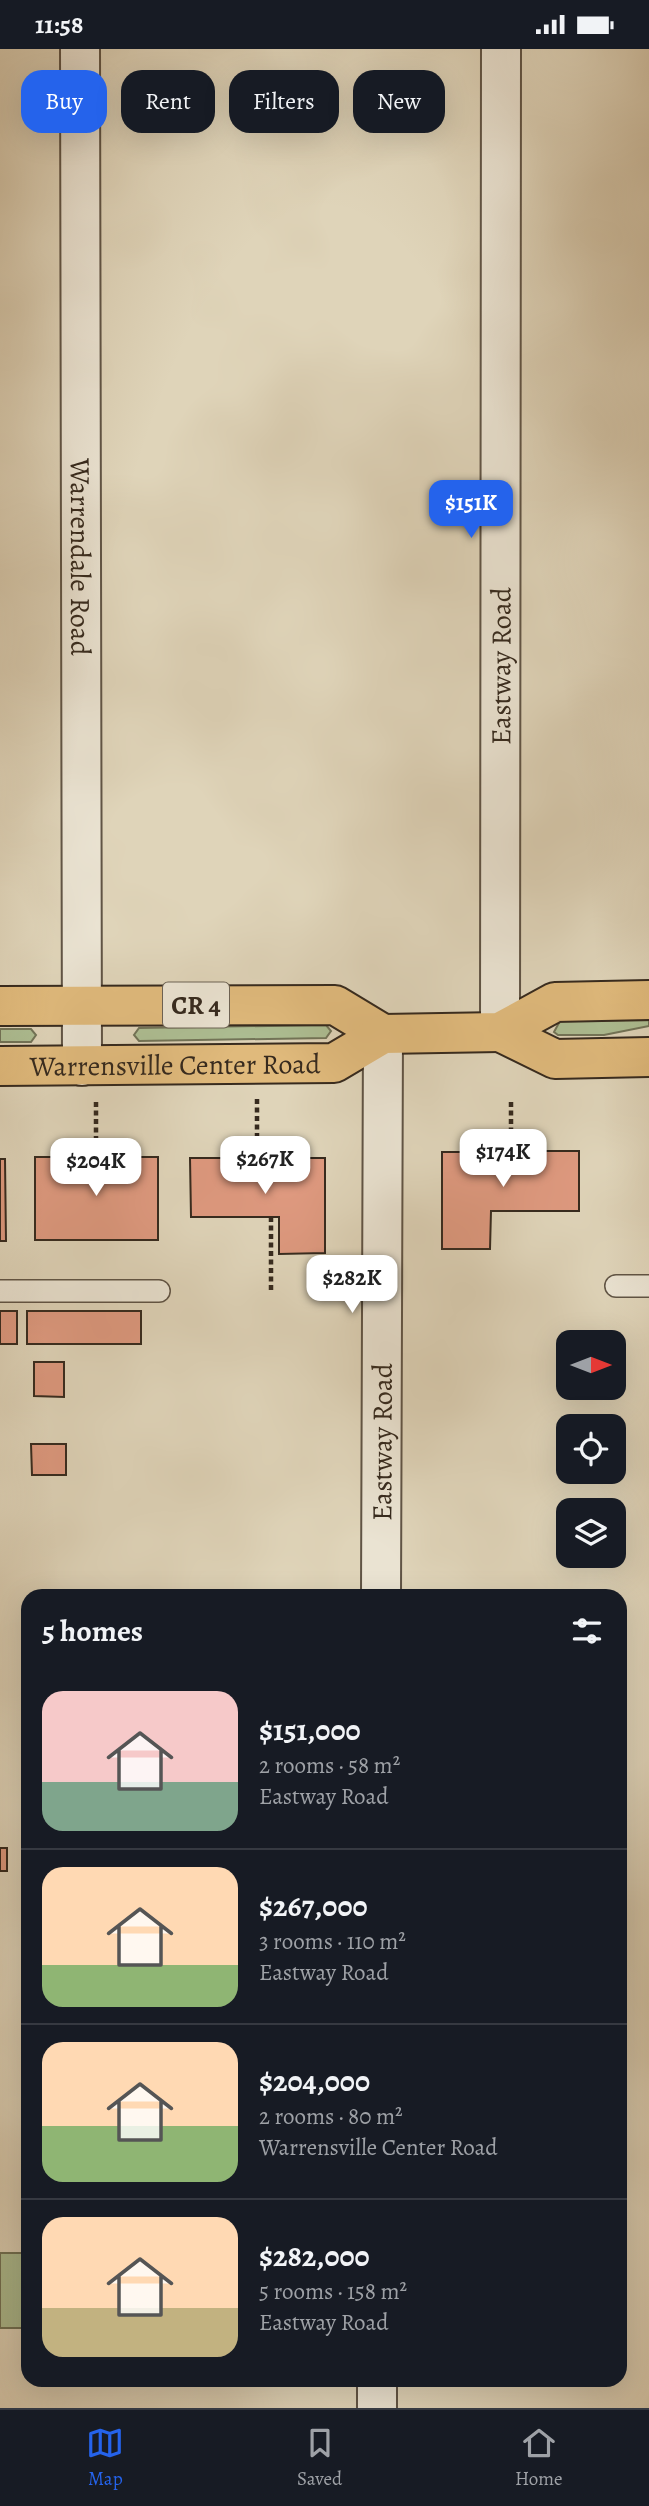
<!DOCTYPE html>
<html lang="en">
<head>
<meta charset="utf-8">
<style>
  body { margin:0; font-family:Alegreya,serif; background:#242831; color:#f1f3f6; height:100vh; display:flex; flex-direction:column; font-size:26px; white-space:nowrap }
  * { box-sizing:border-box; margin:0 }
  p { font-size:23px; color:#9ea1a6 }
  .icon { flex:none; width:38px; height:38px; fill:none; stroke:currentColor; stroke-width:2; stroke-linecap:round; stroke-linejoin:round }
  .map { position:relative; flex:1; overflow:hidden }
  .sheet { position:absolute; left:21px; top:1540px; width:606px; height:798px; display:flex; flex-direction:column; background:#171b24; border-radius:21px; box-shadow:0 7px 28px #0002 }
  .sheet>* { flex:none }
  .banner { position:absolute; left:21px; top:21px; width:607px; height:63px; display:flex; gap:14px }
  .needle { width:46px; rotate:90deg }
  .controls { position:absolute; left:556px; top:1281px; display:grid; gap:14px }
  .controls a { display:grid; place-items:center; width:70px; height:70px; border-radius:14px; background:#171b24; box-shadow:0 7px 28px #0002; font-size:35px }
  .price { position:absolute; translate:-50% -60px; padding:0 16px; border-radius:14px; background:#fff; color:#222; font-size:23px; line-height:46px; filter:drop-shadow(0 2px 4px #0008) }
  .price::after { content:''; position:absolute; left:50%; top:42px; width:21px; height:16px; margin-left:-10px; background:inherit; clip-path:polygon(0 0,100% 0,50% 100%) }
  .price.active { background:#2563eb; color:#fff }
  ul { padding:0; list-style:none }
  li { display:flex; align-items:center; gap:21px; height:175px; padding:0 21px }
  li+li { border-top:2px solid #363941 }
  li span { display:grid; place-items:center; flex:none; width:196px; height:140px; border-radius:21px; color:#555 }
  li>.icon { margin-inline-start:auto }
  span .icon { width:84px; height:84px; fill:#fffc; stroke-width:1 }
  li b { font-size:30px }
  h2 { display:flex; justify-content:space-between; align-items:center; height:84px; padding:0 21px; font-size:30px }
  .chip { padding:0 24px; border-radius:21px; background:#171b24; box-shadow:0 7px 28px #0002; font-size:24px; line-height:63px }
  .chip.active { background:#2563eb; color:#fff }
  .status { display:flex; justify-content:space-between; align-items:center; height:49px; padding:0 35px; background:#171b24; direction:ltr }
  .status svg { height:19px; fill:currentColor }
  .tabs { display:flex; justify-content:space-around; align-items:center; height:98px; border-top:2px solid #363941; background:#171b24; font-size:19px; color:#9ea1a6 }
  .tabs a { display:grid; justify-items:center; gap:4px }
  .tabs .active { color:#2563eb }
  .map>svg:first-child { display:block }
  .green { fill:#adbe93; stroke:#727458; stroke-width:2 }
  .building { fill:#de997f; stroke:#362a1e; stroke-width:2 }
  .lines { fill:none; stroke-linecap:round; stroke-linejoin:round }
  .service-casing { stroke:#605445; stroke-width:24 }
  .minor-casing { stroke:#605445; stroke-width:42 }
  .primary-casing { stroke:#362a1e; stroke-width:42 }
  .path { stroke:#362a1e; stroke-width:4.5; stroke-dasharray:5 3.5; stroke-linecap:butt }
  .service { stroke:#eae3d2; stroke-width:21 }
  .minor { stroke:#eae3d2; stroke-width:38 }
  .primary { stroke:#e0ba7c; stroke-width:38 }
  .labels { text-anchor:middle; stroke-width:7; stroke-linejoin:round; paint-order:stroke }
  .shield { fill:#eae3d2; stroke:#6c6254; stroke-width:2 }
  .shield-label { font-size:26px; font-weight:bold; fill:#362a1e }
  .street-label { font-size:28px; fill:#362a1e; stroke:#eae3d2 }
</style>
</head>
<body>
<div class="status"><b>11:58</b><svg viewBox="0 0 49 12"><path d="M0 12V9h3v3zM5 12V6h3v6zM10 12V3h3v9zM15 12V0h3v12zM26 1h20v11H26zM47 4h2v5h-2z"/></svg></div>
<div class="map">
<svg width="649" height="2359" viewBox="0 0 649 2359">
  <rect width="100%" height="100%" fill="#dfd4b9"/>
  <filter id="stains"><feTurbulence type="fractalNoise" baseFrequency=".00286" numOctaves="4"/><feColorMatrix values="0 0 0 0 .2 0 0 0 0 .09 0 0 0 0 .02 0 0 0 .5 -.17"/></filter>
  <radialGradient id="worn" r=".72"><stop offset=".6" stop-color="#630" stop-opacity="0"/><stop offset="1" stop-color="#630" stop-opacity=".3"/></radialGradient>
  <!-- green -->
  <path class="green" d="M649 971V977L604 986H558L554 983 560 972Z
    M326 976 331 982 326 989 139 992 134 986 139 979Z
    M0 980H31L36 986 31 993H0Z
    M0 2204H28V2279H0Z"/>
  <!-- building -->
  <path class="building" d="M490 1096H531V1102H579V1162H491L490 1200H442V1103H490Z
    M35 1108H158V1191H35Z
    M190 1109H325V1204L279 1205V1168H191Z
    M0 1110H5L6 1192H0Z
    M0 1262H17V1295H0Z
    M27 1262H141V1295H27Z
    M34 1313H64V1348L34 1347Z
    M31 1395H66V1426H32Z
    M0 1799H7V1822H0Z"/>
  <g class="lines">
    <!-- service casing -->
    <g class="service-casing">
      <path id="service" d="M616 1237H649
        M0 1242H159"/>
    </g>
    <!-- minor casing -->
    <g class="minor-casing">
      <g id="minor">
        <path id="s1" d="M80 0 82 1017"/>
        <path id="s2" d="M500 983 501 0"/>
        <path id="s3" d="M381 1547 383 985"/>
        <path d="M377 2359V2331"/>
      </g>
    </g>
    <!-- primary casing -->
    <g class="primary-casing">
      <g id="primary">
        <path d="M0 957 335 956 383 985"/>
        <path d="M500 983 555 1010 649 1008"/>
        <path id="s4" d="M0 1017 334 1014 383 985 500 983 555 953 649 951"/>
      </g>
    </g>
    <!-- path -->
    <path class="path" d="M257 1050V1109
      M96 1053V1108
      M511 1053V1096
      M271 1168V1241"/>
    <!-- service -->
    <use href="#service" class="service"/>
    <!-- minor -->
    <use href="#minor" class="minor"/>
    <!-- primary -->
    <use href="#primary" class="primary"/>
  </g>
  <g class="labels">
    <!-- shield labels -->
    <rect class="shield" x="163" y="933.5" width="66" height="45" rx="5"/>
    <g class="shield-label">
      <text x="196" y="965">CR 4</text>
    </g>
    <!-- street labels -->
    <g class="street-label">
      <text dy="10" stroke="none"><textPath href="#s1" startOffset="508">Warrendale Road</textPath></text>
      <text dy="10" stroke="none"><textPath href="#s2" startOffset="366">Eastway Road</textPath></text>
      <text dy="10" stroke="none"><textPath href="#s4" startOffset="175">Warrensville Center Road</textPath></text>
      <text dy="10" stroke="none"><textPath href="#s3" startOffset="154">Eastway Road</textPath></text>
    </g>
  </g>
  <rect width="100%" height="100%" filter="url(#stains)"/>
  <rect width="100%" height="100%" fill="url(#worn)"/>
</svg>
<div class="controls">
<a><svg class="needle" viewBox="-14 -14 28 28"><path d="M0-13l5 13h-10z" fill="#e53935"/><path d="M0 13l5-13h-10z" fill="#9ea1a6"/></svg></a>
<a><svg class="icon" aria-label="locate" viewBox="0 0 24 24"><circle cx="12" cy="12" r="6"/><path d="M12 2v4M12 18v4M2 12h4M18 12h4"/></svg></a>
<a><svg class="icon" aria-label="layers" viewBox="0 0 24 24"><path d="M12 4l9 5-9 5-9-5zM3 14l9 5 9-5"/></svg></a>
</div>
<b class="price active" style="left:471px;top:491px">$151K</b>
<b class="price" style="left:503px;top:1140px">$174K</b>
<b class="price" style="left:265px;top:1147px">$267K</b>
<b class="price" style="left:96px;top:1149px">$204K</b>
<b class="price" style="left:352px;top:1266px">$282K</b>
<div class="banner">
<a class="chip active">Buy</a>
<a class="chip">Rent</a>
<a class="chip">Filters</a>
<a class="chip">New</a>
</div>
<section class="sheet">
<h2>5 homes<svg class="icon" aria-label="filters" viewBox="0 0 24 24"><path d="M4 7h16M4 17h16"/><circle cx="9" cy="7" r="2"/><circle cx="15" cy="17" r="2"/></svg></h2>
<ul>
<li><span style="background:linear-gradient(#f6c9c9 65%,#7fa58c 0)"><svg class="icon" aria-label="home" viewBox="0 0 24 24"><path d="M3 11l9-7 9 7M6 9v11h12V9"/></svg></span><div><b>$151,000</b><p>2 rooms · 58 m²</p><p>Eastway Road</p></div></li>
<li><span style="background:linear-gradient(#ffd9b3 70%,#8fb573 0)"><svg class="icon" aria-label="home" viewBox="0 0 24 24"><path d="M3 11l9-7 9 7M6 9v11h12V9"/></svg></span><div><b>$267,000</b><p>3 rooms · 110 m²</p><p>Eastway Road</p></div></li>
<li><span style="background:linear-gradient(#ffd9b3 60%,#8fb573 0)"><svg class="icon" aria-label="home" viewBox="0 0 24 24"><path d="M3 11l9-7 9 7M6 9v11h12V9"/></svg></span><div><b>$204,000</b><p>2 rooms · 80 m²</p><p>Warrensville Center Road</p></div></li>
<li><span style="background:linear-gradient(#ffd9b3 65%,#c2b280 0)"><svg class="icon" aria-label="home" viewBox="0 0 24 24"><path d="M3 11l9-7 9 7M6 9v11h12V9"/></svg></span><div><b>$282,000</b><p>5 rooms · 158 m²</p><p>Eastway Road</p></div></li>
</ul>
</section>
</div>
<nav class="tabs">
<a class="active"><svg class="icon" aria-label="map" viewBox="0 0 24 24"><path d="M3 6l6-2 6 2 6-2v14l-6 2-6-2-6 2zM9 4v14M15 6v14"/></svg>Map</a>
<a><svg class="icon" aria-label="saved" viewBox="0 0 24 24"><path d="M7 4h10v16l-5-4-5 4z"/></svg>Saved</a>
<a><svg class="icon" aria-label="home" viewBox="0 0 24 24"><path d="M3 11l9-7 9 7M6 9v11h12V9"/></svg>Home</a>
</nav>
</body>
</html>
